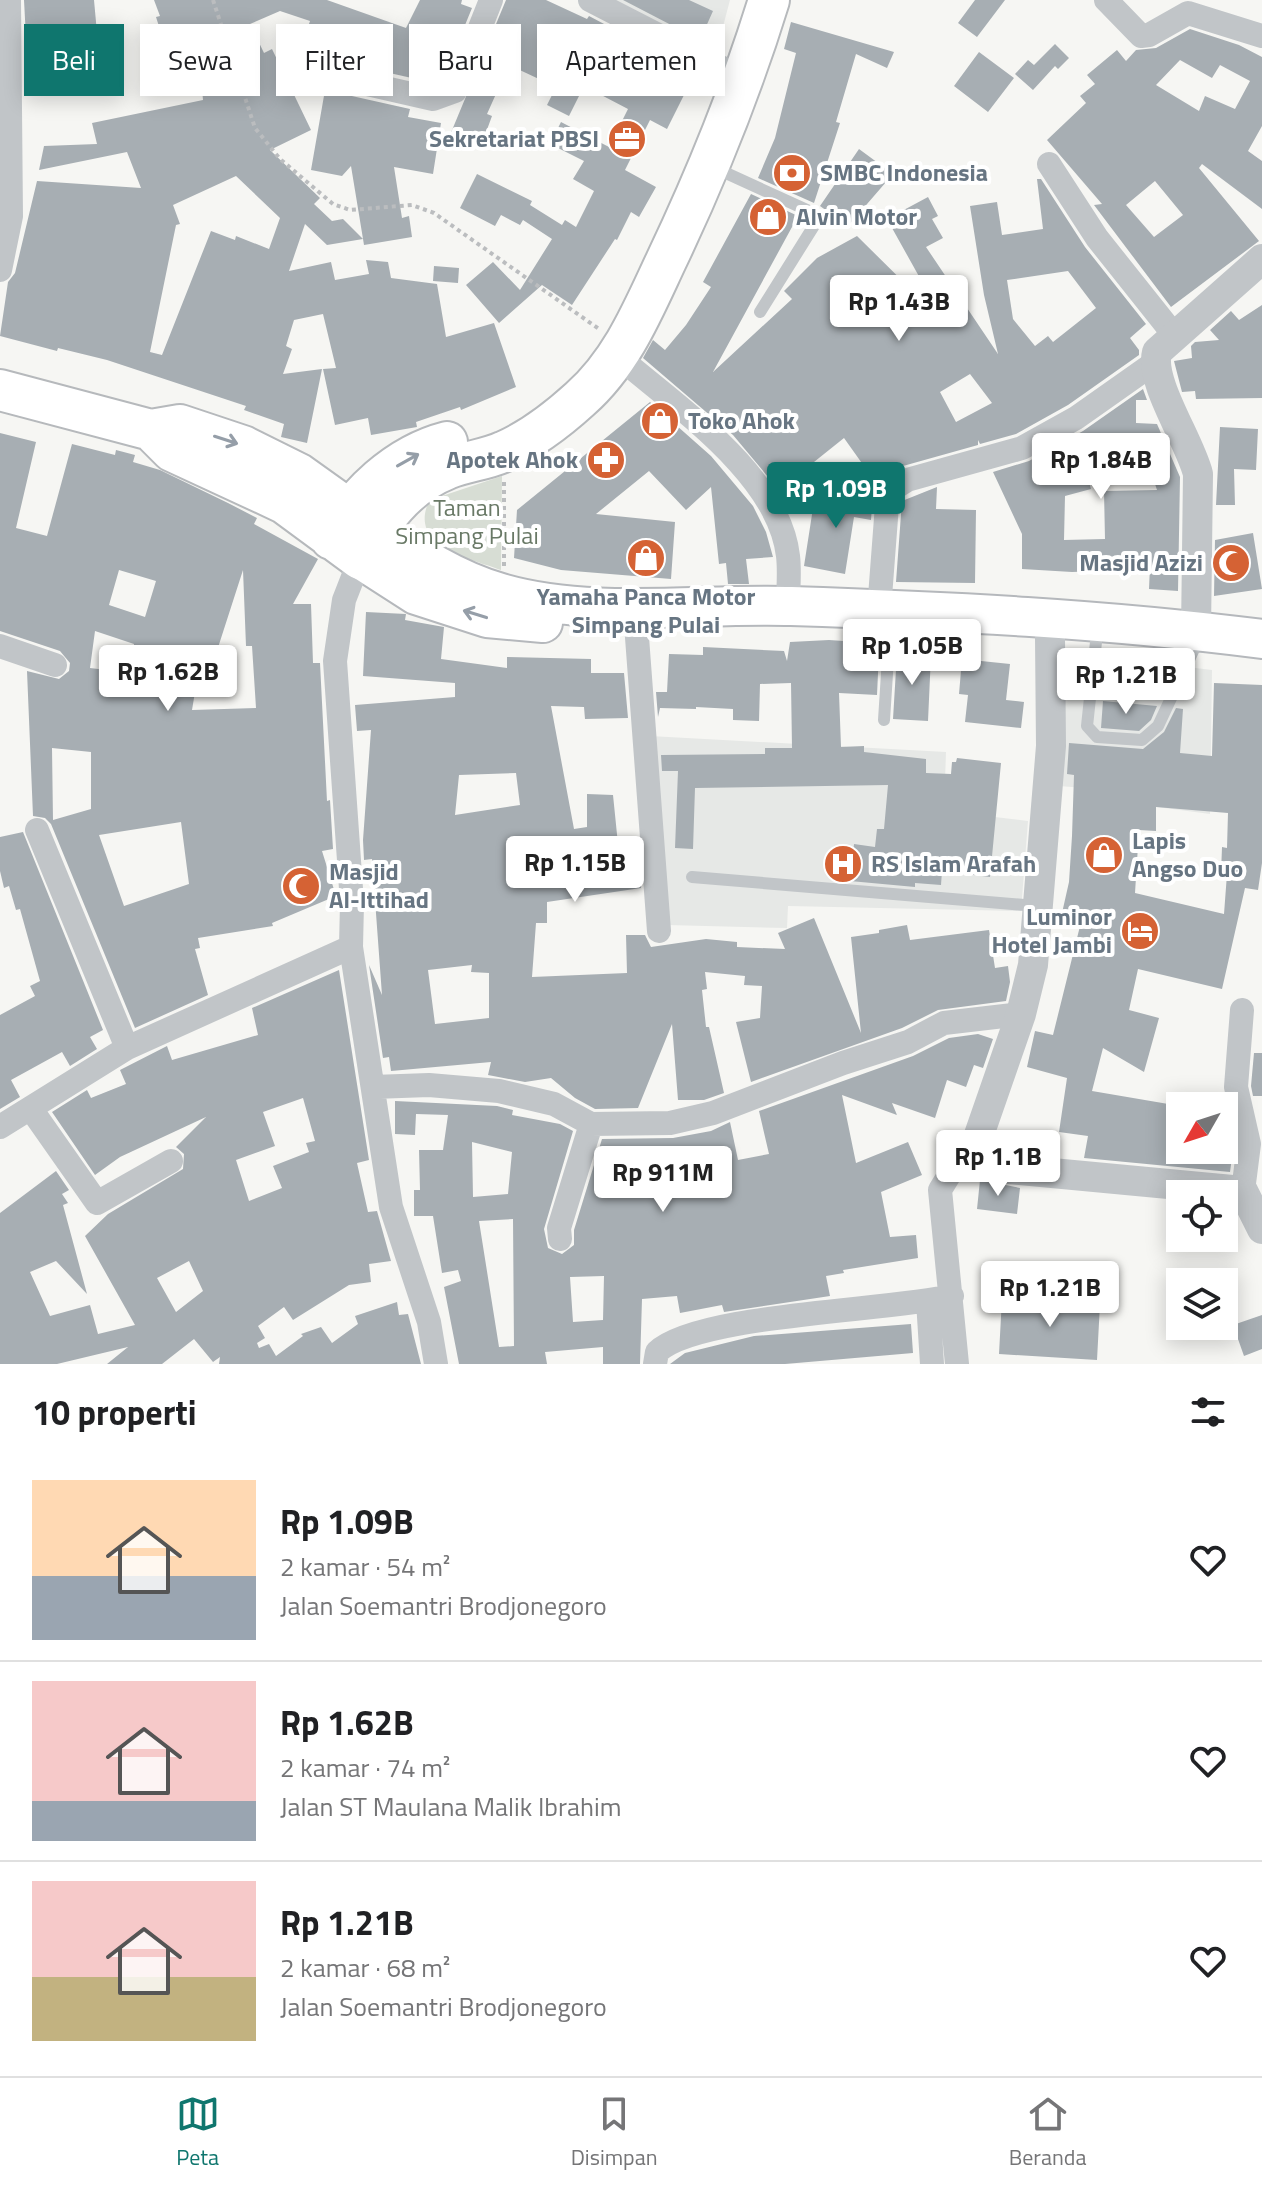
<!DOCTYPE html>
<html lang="id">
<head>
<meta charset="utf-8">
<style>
  body { margin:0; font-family:"Titillium Web",sans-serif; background:#f6f6f6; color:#202124; height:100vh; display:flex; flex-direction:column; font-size:30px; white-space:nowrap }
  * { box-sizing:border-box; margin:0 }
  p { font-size:26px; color:#757577 }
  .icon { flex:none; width:44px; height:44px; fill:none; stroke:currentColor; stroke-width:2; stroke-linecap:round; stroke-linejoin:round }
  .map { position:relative; height:1364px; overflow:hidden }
  .side { display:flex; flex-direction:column; background:#fff; flex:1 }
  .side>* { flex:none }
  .top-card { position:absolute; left:24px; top:24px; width:800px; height:72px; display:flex; gap:16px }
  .needle { width:52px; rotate:231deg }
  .controls { position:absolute; left:1166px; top:1092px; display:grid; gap:16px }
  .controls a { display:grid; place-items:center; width:72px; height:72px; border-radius:0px; background:#fff; box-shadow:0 4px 20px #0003; font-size:40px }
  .price { position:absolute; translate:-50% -68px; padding:0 18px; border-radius:8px; background:#fff; color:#222; font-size:26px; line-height:52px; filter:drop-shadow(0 2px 4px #0008) }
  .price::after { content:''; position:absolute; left:50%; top:48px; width:24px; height:18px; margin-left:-12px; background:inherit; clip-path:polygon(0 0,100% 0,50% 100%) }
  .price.on { background:#0f766e; color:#fff }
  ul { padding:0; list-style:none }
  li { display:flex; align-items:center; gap:24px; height:200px; padding:0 32px }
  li+li { border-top:2px solid #e0e0e0 }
  li span { display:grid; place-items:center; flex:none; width:224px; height:160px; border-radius:0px; color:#555 }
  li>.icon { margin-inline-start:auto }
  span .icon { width:96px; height:96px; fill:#fffc; stroke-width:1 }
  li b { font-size:34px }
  h2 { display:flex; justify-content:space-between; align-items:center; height:96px; padding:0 32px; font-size:34px }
  .tag { padding:0 28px; border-radius:0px; background:#fff; box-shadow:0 4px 20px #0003; font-size:28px; line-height:72px }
  .tag.on { background:#0f766e; color:#fff }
  .menu { display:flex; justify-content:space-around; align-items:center; height:112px; border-top:2px solid #e0e0e0; background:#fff; font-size:22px; color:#757577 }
  .menu a { display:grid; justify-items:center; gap:4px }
  .menu .on { color:#0f766e }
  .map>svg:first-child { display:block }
  .built { fill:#e6e8e6 }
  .green { fill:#d7ddd4 }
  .building { fill:#a7aeb3; fill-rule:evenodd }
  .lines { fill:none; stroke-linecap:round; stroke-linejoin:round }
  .primary-casing { stroke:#b5b8bc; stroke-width:42 }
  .trunk-casing { stroke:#b6b9bc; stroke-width:44 }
  .path { stroke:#bbbdbf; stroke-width:4; stroke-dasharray:4 4; stroke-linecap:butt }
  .service { stroke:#c1c5c8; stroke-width:12 }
  .minor { stroke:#c1c5c8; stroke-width:24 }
  .tertiary { stroke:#c1c5c8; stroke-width:30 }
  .primary { stroke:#fff; stroke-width:38 }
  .trunk { stroke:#fff; stroke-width:40 }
  .oneway { stroke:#959ea8 }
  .labels { text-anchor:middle; stroke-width:8; stroke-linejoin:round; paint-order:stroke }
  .poi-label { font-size:24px; font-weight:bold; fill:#677582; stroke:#fff; text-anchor:start }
  .park-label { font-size:24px; fill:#697966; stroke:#fff }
</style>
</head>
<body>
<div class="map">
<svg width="1262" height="1364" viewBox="0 0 1262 1364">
  <rect width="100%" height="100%" fill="#f6f6f3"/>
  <!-- built -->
  <path class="built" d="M609 0H730L716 53Z
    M1064 652 1212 670 1210 814 1112 801 1110 790 1059 786Z
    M650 736 946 752 944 811 1028 821 1021 911 788 906 787 928 667 925Z"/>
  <!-- green -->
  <path class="green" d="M502 476 501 570C473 559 412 548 427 506L436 498Z"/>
  <!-- building -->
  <path class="building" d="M24 0H94L97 33H105L103 91H81L80 81 37 82 35 37 26 38Z
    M154 0H327L406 28 420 0H462L461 4 472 8 463 30 448 25 436 56 451 61 444 79 434 83 336 61 339 54 303 42 310 21 280 11 250 24 264 53 272 49 311 130 270 150 320 198 314 204 332 221 343 219 363 239 327 245 305 224 289 271 331 262 335 280 369 274 366 260 388 262 391 278 437 284 446 337 494 323 516 387 461 410 460 407 416 422 417 427 371 435 368 418 335 425 323 369 336 368 323 314 294 320 286 346 292 349 283 374 322 369 307 443 281 437 284 424 244 410 246 406 107 360 58 348 57 351 0 336 8 282 15 273 37 181 141 188 127 152 39 170 44 146 97 144 92 123 203 100 202 89H179L156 17 160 16ZM236 176 280 218 269 249 236 236 235 240 211 231 162 355 150 352 176 225 180 224 173 205Z
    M506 0H546L587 19 589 16 623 34 618 44 691 81 667 129 650 120 625 170 656 187 639 217 631 212 617 240 615 239 572 305 542 285 499 323 466 285 493 262 520 290 552 239 523 220 520 225 501 215 495 226 460 208 477 174 532 201 530 205 562 225 565 220 576 227 594 191 573 179 584 161 550 144 561 122 609 147 628 109 584 86 569 116 547 105 556 87 509 65 487 114 492 116 481 146 450 135Z
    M623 0H689L713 11 700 40Z
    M975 0H1005L977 37 958 23Z
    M791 22 894 52 887 68 856 54 836 122 840 123 814 203 758 178 775 138 796 53 784 49Z
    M1190 29 1239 45 1262 57V126L1248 151 1262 161V209L1202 164 1199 168 1259 241 1171 307 1094 205 1102 204 1047 140 1086 103 1080 96 1095 84 1087 75 1117 50 1126 61 1136 50 1156 48ZM1180 60 1212 78 1220 65 1250 81 1235 109 1205 96 1199 111 1156 85ZM1155 181 1183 215 1154 237 1126 205Z
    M1055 44 1069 58 1058 69 1055 66 1033 90 1015 74 1028 60 1034 65Z
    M979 52 1014 78 988 112 954 86Z
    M325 90 410 109 408 117 441 123 433 174 394 167 402 218 409 216 412 237 364 245 351 166 342 176 311 170Z
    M859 149 893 174 848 226 820 206Z
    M1037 179H1041L1085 247 1146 324 1130 338 1139 350V355L1068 405 1016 434 980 444 978 440V445L903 466 876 483 844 438 779 490 733 435 643 358 653 340 665 350 686 325 711 287 703 282 751 194 798 216 713 372 792 299 784 291 817 258 857 236 945 323 887 219 928 197 938 216 932 219 943 238 926 247 998 354 984 295 970 206 997 202 1002 235 1043 229ZM1068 271 1096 308 1053 342 1048 336 1035 346 1013 319 1007 280ZM970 374 992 403 956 422 940 392Z
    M434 266 459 268 458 283 433 281Z
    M1262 305V398L1196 399 1195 391 1182 392 1174 361 1192 358 1191 346 1195 342 1219 340 1210 330 1231 311 1239 320Z
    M1143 389 1147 400H1136V423L1157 424 1180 477 1178 591 1149 589 1150 566 1101 567V571L1072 572 1022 569V534L993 472 1029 461 1083 431ZM1132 435 1144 451 1157 490 1104 491 1105 539 1064 540 1065 496 1091 489 1083 461Z
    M650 402 711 456 753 506 766 532 773 557 746 559 749 584H728L726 563 719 564 711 487 686 510 649 471 596 514 675 522 671 579 561 570 514 558 517 510Z
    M1220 427 1258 429 1256 470 1234 469 1235 505H1216Z
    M0 433 36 442 16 528 47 536 72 444 115 455 116 450 135 455 133 462 160 470 228 503 257 518 254 524 318 559 293 604H311L313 663H320L327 801 330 800 333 849 322 851 336 896 272 923 273 926 198 938 200 948 195 949 208 995 135 1028 51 824 45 818 33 816 27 671 59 679 69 671 70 663 60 651 0 631ZM119 570 156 581 145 617 109 605ZM243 570 246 646H252L256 708 192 710 201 656 214 660ZM95 631 134 644 131 673 90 668ZM52 748 91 752V809L53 820ZM181 822 189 884 124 906 99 835Z
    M834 487 873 494 871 520 854 517 845 574 804 566 813 508 830 511Z
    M937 487 936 509 976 510 975 583 896 582 902 501Z
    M1253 533 1262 589 1214 596 1215 540Z
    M366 612 406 614 405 620 444 627 441 659 507 668V657L591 659V673H624L628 718 585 719 584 707 551 706 574 829 587 827V794L613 795 619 854 638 852 641 888 547 902V923H536L532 977 627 973 626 935H645L651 947 706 939 737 942V947L785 949 778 933 814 918 861 1033 851 937 879 933V930L907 925 910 940 989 930 995 968 1008 966 1010 982 1006 1001 938 1010 902 1028 751 1082 736 1022 760 1018 762 986 744 985 745 976 705 972 707 989 702 990 706 1027H709L724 1093 704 1100H678L672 1024 638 1108 595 1109 575 1098 551 1078 525 1082 488 1075 491 1062 391 1071 389 1057 383 1058 369 965 382 995 372 859 364 860 363 840 371 730 357 731 355 705 455 697V683L363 676ZM516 773 520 805 455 815 459 775ZM472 965 471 972 489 973V1018L435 1024 428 970Z
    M829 640 872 643V652H879L877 695 839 693 841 747 864 746V752L926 759V773L951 774 952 762H956L957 758 1001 763 990 877 942 871 941 885 915 883V887L850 881 854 844 875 847 877 829H884L888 785 695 788 693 849 675 848 678 771H662L661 755 765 754V748H792L791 683 760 684 759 721 733 720V709L696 707V709L660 708 658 717 656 692H667L669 654 703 655V647L784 651 787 661 790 642Z
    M897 653 931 655 928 721 893 719Z
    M962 659 1010 664 1006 700 1024 702 1021 728 965 722 968 695 959 694Z
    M1214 683 1262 685V863L1258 890 1245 888 1222 989 1138 969 1129 1010 1159 1018 1144 1072 1103 1048 1092 1091 1180 1106V1150H1233L1230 1172 1084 1158 1088 1136 1059 1132 1067 1078 1027 1067 1035 1031 1053 1035 1082 918 1062 913 1069 882 1072 836 1074 775 1067 774 1069 743 1143 749 1164 732 1176 708 1183 709 1180 753 1212 756ZM1156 807 1228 813 1227 848 1222 847 1221 874H1227L1224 914 1135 893 1139 830 1156 831Z
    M1103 701 1157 706 1151 720 1139 731 1101 728Z
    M23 832 103 1030 90 1037 97 1049 70 1066 62 1052 11 1080 20 1097 0 1109V1015L35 996 30 986 40 981 20 909 16 910 9 886 4 888 0 871V837Z
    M339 970 369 1160 357 1163 368 1212 377 1211 391 1261 369 1264 371 1282 349 1285 293 1320 284 1307 258 1326 265 1338 257 1343 259 1348 269 1344 276 1356 303 1336 301 1334 321 1327 332 1343 358 1324 355 1316 397 1302 399 1315 408 1314 421 1364H219L220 1357 213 1362 194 1339 162 1364H107L128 1347 57 1364H0V1213L56 1171 69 1190 62 1194 68 1203 63 1205 87 1294 56 1261 30 1272 50 1316 90 1305 98 1334 135 1325 85 1236 108 1214 183 1169 184 1154 176 1147 206 1117 120 1157 95 1175 52 1112 87 1090 91 1098 126 1084 120 1070 167 1046 172 1060 258 1035 252 1008ZM303 1098 315 1141 306 1143 309 1152 273 1166 282 1188 249 1201 236 1160 275 1146 263 1112ZM189 1261 203 1291 176 1312 157 1278Z
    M978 1034 993 1039 983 1068 974 1065 966 1087 947 1080 935 1118 892 1103 897 1115 842 1095 856 1163 908 1142 922 1175 881 1192 890 1237 916 1235 918 1258 843 1270 844 1273 826 1276 830 1296 724 1312 722 1305 680 1313 677 1296 642 1299 640 1364H603V1347L545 1352 547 1364H459L444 1287 461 1281 458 1270 442 1273 433 1216H414V1190H420L419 1150H443L448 1115 416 1114 415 1135 395 1134V1101L497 1106 513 1110 512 1115 560 1124 573 1131 544 1229 548 1248 562 1254 574 1245V1230L602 1139 673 1138 711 1131 730 1122 738 1160 769 1154 759 1111 913 1056 949 1038ZM472 1142 512 1152 508 1194 473 1197ZM513 1219 514 1346 499 1347 479 1221ZM604 1276 603 1320 573 1322 570 1277Z
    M1254 1053H1262V1096H1253L1251 1086Z
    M980 1180 1020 1188 1017 1214 977 1209Z
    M1002 1298 1100 1304 1097 1360 999 1354Z
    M1262 1315V1349L1244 1356 1233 1325Z
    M911 1324 913 1353 785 1364H670L685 1353 754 1336Z"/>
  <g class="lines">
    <!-- primary casing -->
    <g class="primary-casing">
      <path id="primary" d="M353 512C402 544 445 577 501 593 591 619 698 603 791 606 947 611 1107 619 1262 639
        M360 559 416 595 487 618 543 623"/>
    </g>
    <!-- trunk casing -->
    <g class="trunk-casing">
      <path id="trunk" d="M0 390 151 430 180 425 243 446 299 474 348 509
        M151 430 172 451 284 503 360 559C379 522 406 485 447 469 465 461 487 460 505 451 532 439 558 419 580 399 622 362 643 310 666 261 707 175 741 91 769 0
        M331 539C355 495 397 455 447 442"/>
    </g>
    <!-- path -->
    <path class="path" d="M213 0 255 128 280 159 333 204 350 210 412 205 434 213 599 329
      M504 566V482"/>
    <!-- service -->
    <path class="service" d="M715 168 820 216 760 312
      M1096 642 1087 726 1097 737 1142 740 1158 726 1194 649
      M884 720 890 627
      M692 877 1036 906"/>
    <!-- minor -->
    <path class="minor" d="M590 0 724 69
      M1106 0 1141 36 1149 35 1188 13 1262 36
      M328 75 433 99 455 91 491 0
      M1049 164 1097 238 1175 336
      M0 270 11 216 9 0
      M619 357C677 407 779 475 788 556 790 572 788 590 788 606
      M360 559 344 600 335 661 352 903 351 947 391 1207 429 1322 436 1364
      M879 610 888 492 907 480 1022 448 1076 418 1154 363
      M636 624 659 931
      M0 646 55 665
      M37 830 127 1048
      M1242 1010 1236 1087 1249 1144 1243 1191
      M373 1087 429 1085 499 1091 554 1104 591 1124 670 1123 713 1113 843 1063 908 1042 944 1023 1021 1014
      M31 1109 97 1203 171 1161
      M0 1127 127 1048 351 947
      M560 1239 559 1228 591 1124
      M928 1301 932 1364
      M655 1364 657 1352C697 1314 888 1311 952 1296
      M957 1364 940 1190 951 1172 981 1159"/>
    <!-- tertiary -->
    <path class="tertiary" d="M1196 631 1198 474C1190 441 1149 382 1157 352L1262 259
      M1050 638 1051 746 1033 965 1021 1014 979 1135 981 1159 998 1168 1243 1191 1262 1229"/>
    <!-- primary -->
    <use href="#primary" class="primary"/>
    <!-- trunk -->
    <use href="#trunk" class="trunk"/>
  </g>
  <!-- one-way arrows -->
  <defs><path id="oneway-shaft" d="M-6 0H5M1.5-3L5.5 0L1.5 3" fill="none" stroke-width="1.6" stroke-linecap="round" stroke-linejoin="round" transform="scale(2)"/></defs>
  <g class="oneway">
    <use href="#oneway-shaft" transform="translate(226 440) rotate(18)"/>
    <use href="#oneway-shaft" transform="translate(408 460) rotate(-29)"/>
    <use href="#oneway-shaft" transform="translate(475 614) rotate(-163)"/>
  </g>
  <!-- icons -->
  <defs>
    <g id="office-disc" transform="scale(2)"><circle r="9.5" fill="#d56234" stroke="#fff"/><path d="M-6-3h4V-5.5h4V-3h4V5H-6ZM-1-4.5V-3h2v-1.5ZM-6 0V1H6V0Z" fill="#fff"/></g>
    <g id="bank-disc" transform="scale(2)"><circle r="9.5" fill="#d56234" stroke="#fff"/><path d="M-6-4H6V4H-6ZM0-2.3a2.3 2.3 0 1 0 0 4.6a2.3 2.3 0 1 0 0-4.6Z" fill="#fff"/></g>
    <g id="shop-disc" transform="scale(2)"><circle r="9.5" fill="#d56234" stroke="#fff"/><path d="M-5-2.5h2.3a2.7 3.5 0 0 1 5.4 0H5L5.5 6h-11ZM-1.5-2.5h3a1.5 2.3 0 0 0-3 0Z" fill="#fff"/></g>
    <g id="pharmacy-disc" transform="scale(2)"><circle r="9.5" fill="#d56234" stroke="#fff"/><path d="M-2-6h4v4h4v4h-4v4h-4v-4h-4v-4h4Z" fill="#fff"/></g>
    <g id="mosque-disc" transform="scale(2)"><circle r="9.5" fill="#d56234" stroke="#fff"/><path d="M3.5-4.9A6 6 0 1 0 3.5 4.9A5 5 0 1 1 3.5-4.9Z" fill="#fff"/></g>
    <g id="hospital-disc" transform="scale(2)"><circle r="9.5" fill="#d56234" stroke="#fff"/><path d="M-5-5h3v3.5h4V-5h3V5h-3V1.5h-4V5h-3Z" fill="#fff"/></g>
    <g id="hotel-disc" transform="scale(2)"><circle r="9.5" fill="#d56234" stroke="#fff"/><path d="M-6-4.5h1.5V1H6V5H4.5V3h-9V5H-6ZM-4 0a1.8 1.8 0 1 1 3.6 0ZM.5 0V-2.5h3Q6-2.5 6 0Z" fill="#fff"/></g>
  </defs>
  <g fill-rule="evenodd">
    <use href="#office-disc" x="627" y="139"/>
    <use href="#bank-disc" x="792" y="173"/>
    <use href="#shop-disc" x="768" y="217"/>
    <use href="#shop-disc" x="660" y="421"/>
    <use href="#pharmacy-disc" x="606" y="460"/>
    <use href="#shop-disc" x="646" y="558"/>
    <use href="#mosque-disc" x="1231" y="563"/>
    <use href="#shop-disc" x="1104" y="855"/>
    <use href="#hospital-disc" x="843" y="864"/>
    <use href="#mosque-disc" x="301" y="886"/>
    <use href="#hotel-disc" x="1140" y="931"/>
  </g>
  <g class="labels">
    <!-- poi labels -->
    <g class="poi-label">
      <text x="599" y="147" text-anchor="end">Sekretariat PBSI</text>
      <text x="820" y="181">SMBC Indonesia</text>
      <text x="796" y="225">Alvin Motor</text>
      <text x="688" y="429">Toko Ahok</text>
      <text x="578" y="468" text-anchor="end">Apotek Ahok</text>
      <text x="1203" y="571" text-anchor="end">Masjid Azizi</text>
      <text x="646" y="605" text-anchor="middle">Yamaha Panca Motor<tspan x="646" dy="28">Simpang Pulai</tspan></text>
      <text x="1132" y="849">Lapis<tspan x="1132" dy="28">Angso Duo</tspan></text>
      <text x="871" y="872">RS Islam Arafah</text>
      <text x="329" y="880">Masjid<tspan x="329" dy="28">Al-Ittihad</tspan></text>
      <text x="1112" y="925" text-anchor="end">Luminor<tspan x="1112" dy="28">Hotel Jambi</tspan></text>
    </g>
    <!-- park labels -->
    <g class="park-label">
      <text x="467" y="516">Taman<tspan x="467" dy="28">Simpang Pulai</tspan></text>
    </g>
  </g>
</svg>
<div class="controls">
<a><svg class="needle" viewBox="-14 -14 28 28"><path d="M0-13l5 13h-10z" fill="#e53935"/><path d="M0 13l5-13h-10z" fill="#757577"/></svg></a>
<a><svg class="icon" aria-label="locate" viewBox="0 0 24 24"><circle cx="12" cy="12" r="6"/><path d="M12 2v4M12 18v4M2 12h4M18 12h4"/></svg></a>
<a><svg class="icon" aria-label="layers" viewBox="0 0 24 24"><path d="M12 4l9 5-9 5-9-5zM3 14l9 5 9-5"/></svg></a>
</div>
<b class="price" style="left:899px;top:343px">Rp 1.43B</b>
<b class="price" style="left:1101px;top:501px">Rp 1.84B</b>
<b class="price on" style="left:836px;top:530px">Rp 1.09B</b>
<b class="price" style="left:912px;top:687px">Rp 1.05B</b>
<b class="price" style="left:168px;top:713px">Rp 1.62B</b>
<b class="price" style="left:1126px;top:716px">Rp 1.21B</b>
<b class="price" style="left:575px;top:904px">Rp 1.15B</b>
<b class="price" style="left:998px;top:1198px">Rp 1.1B</b>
<b class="price" style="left:663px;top:1214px">Rp 911M</b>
<b class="price" style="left:1050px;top:1329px">Rp 1.21B</b>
<div class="top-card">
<a class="tag on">Beli</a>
<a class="tag">Sewa</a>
<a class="tag">Filter</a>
<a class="tag">Baru</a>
<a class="tag">Apartemen</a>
</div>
</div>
<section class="side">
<h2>10 properti<svg class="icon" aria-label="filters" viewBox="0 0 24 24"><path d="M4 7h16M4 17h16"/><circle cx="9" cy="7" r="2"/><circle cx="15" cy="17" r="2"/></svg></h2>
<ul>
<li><span style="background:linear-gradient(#ffd9b3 60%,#9aa5b1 0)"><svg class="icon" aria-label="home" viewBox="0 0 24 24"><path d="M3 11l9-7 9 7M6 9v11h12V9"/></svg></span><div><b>Rp 1.09B</b><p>2 kamar · 54 m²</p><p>Jalan Soemantri Brodjonegoro</p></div><svg class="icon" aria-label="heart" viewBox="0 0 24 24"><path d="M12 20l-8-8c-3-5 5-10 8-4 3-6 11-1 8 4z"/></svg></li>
<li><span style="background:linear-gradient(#f6c9c9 75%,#9aa5b1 0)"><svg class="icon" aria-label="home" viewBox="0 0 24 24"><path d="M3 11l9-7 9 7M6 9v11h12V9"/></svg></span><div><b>Rp 1.62B</b><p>2 kamar · 74 m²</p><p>Jalan ST Maulana Malik Ibrahim</p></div><svg class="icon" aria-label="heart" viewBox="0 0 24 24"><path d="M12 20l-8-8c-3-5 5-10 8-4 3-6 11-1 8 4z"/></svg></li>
<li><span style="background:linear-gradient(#f6c9c9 60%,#c2b280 0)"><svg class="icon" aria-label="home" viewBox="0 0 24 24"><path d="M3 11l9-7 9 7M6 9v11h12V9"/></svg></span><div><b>Rp 1.21B</b><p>2 kamar · 68 m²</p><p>Jalan Soemantri Brodjonegoro</p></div><svg class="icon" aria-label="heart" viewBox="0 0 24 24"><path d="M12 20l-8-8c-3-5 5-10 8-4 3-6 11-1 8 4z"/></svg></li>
</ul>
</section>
<nav class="menu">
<a class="on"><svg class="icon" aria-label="map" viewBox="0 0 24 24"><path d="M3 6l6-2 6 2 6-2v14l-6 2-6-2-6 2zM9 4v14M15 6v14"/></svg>Peta</a>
<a><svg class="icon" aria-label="saved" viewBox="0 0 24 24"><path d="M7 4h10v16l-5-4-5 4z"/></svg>Disimpan</a>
<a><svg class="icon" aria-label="home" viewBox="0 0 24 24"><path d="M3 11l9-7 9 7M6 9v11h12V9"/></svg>Beranda</a>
</nav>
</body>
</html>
